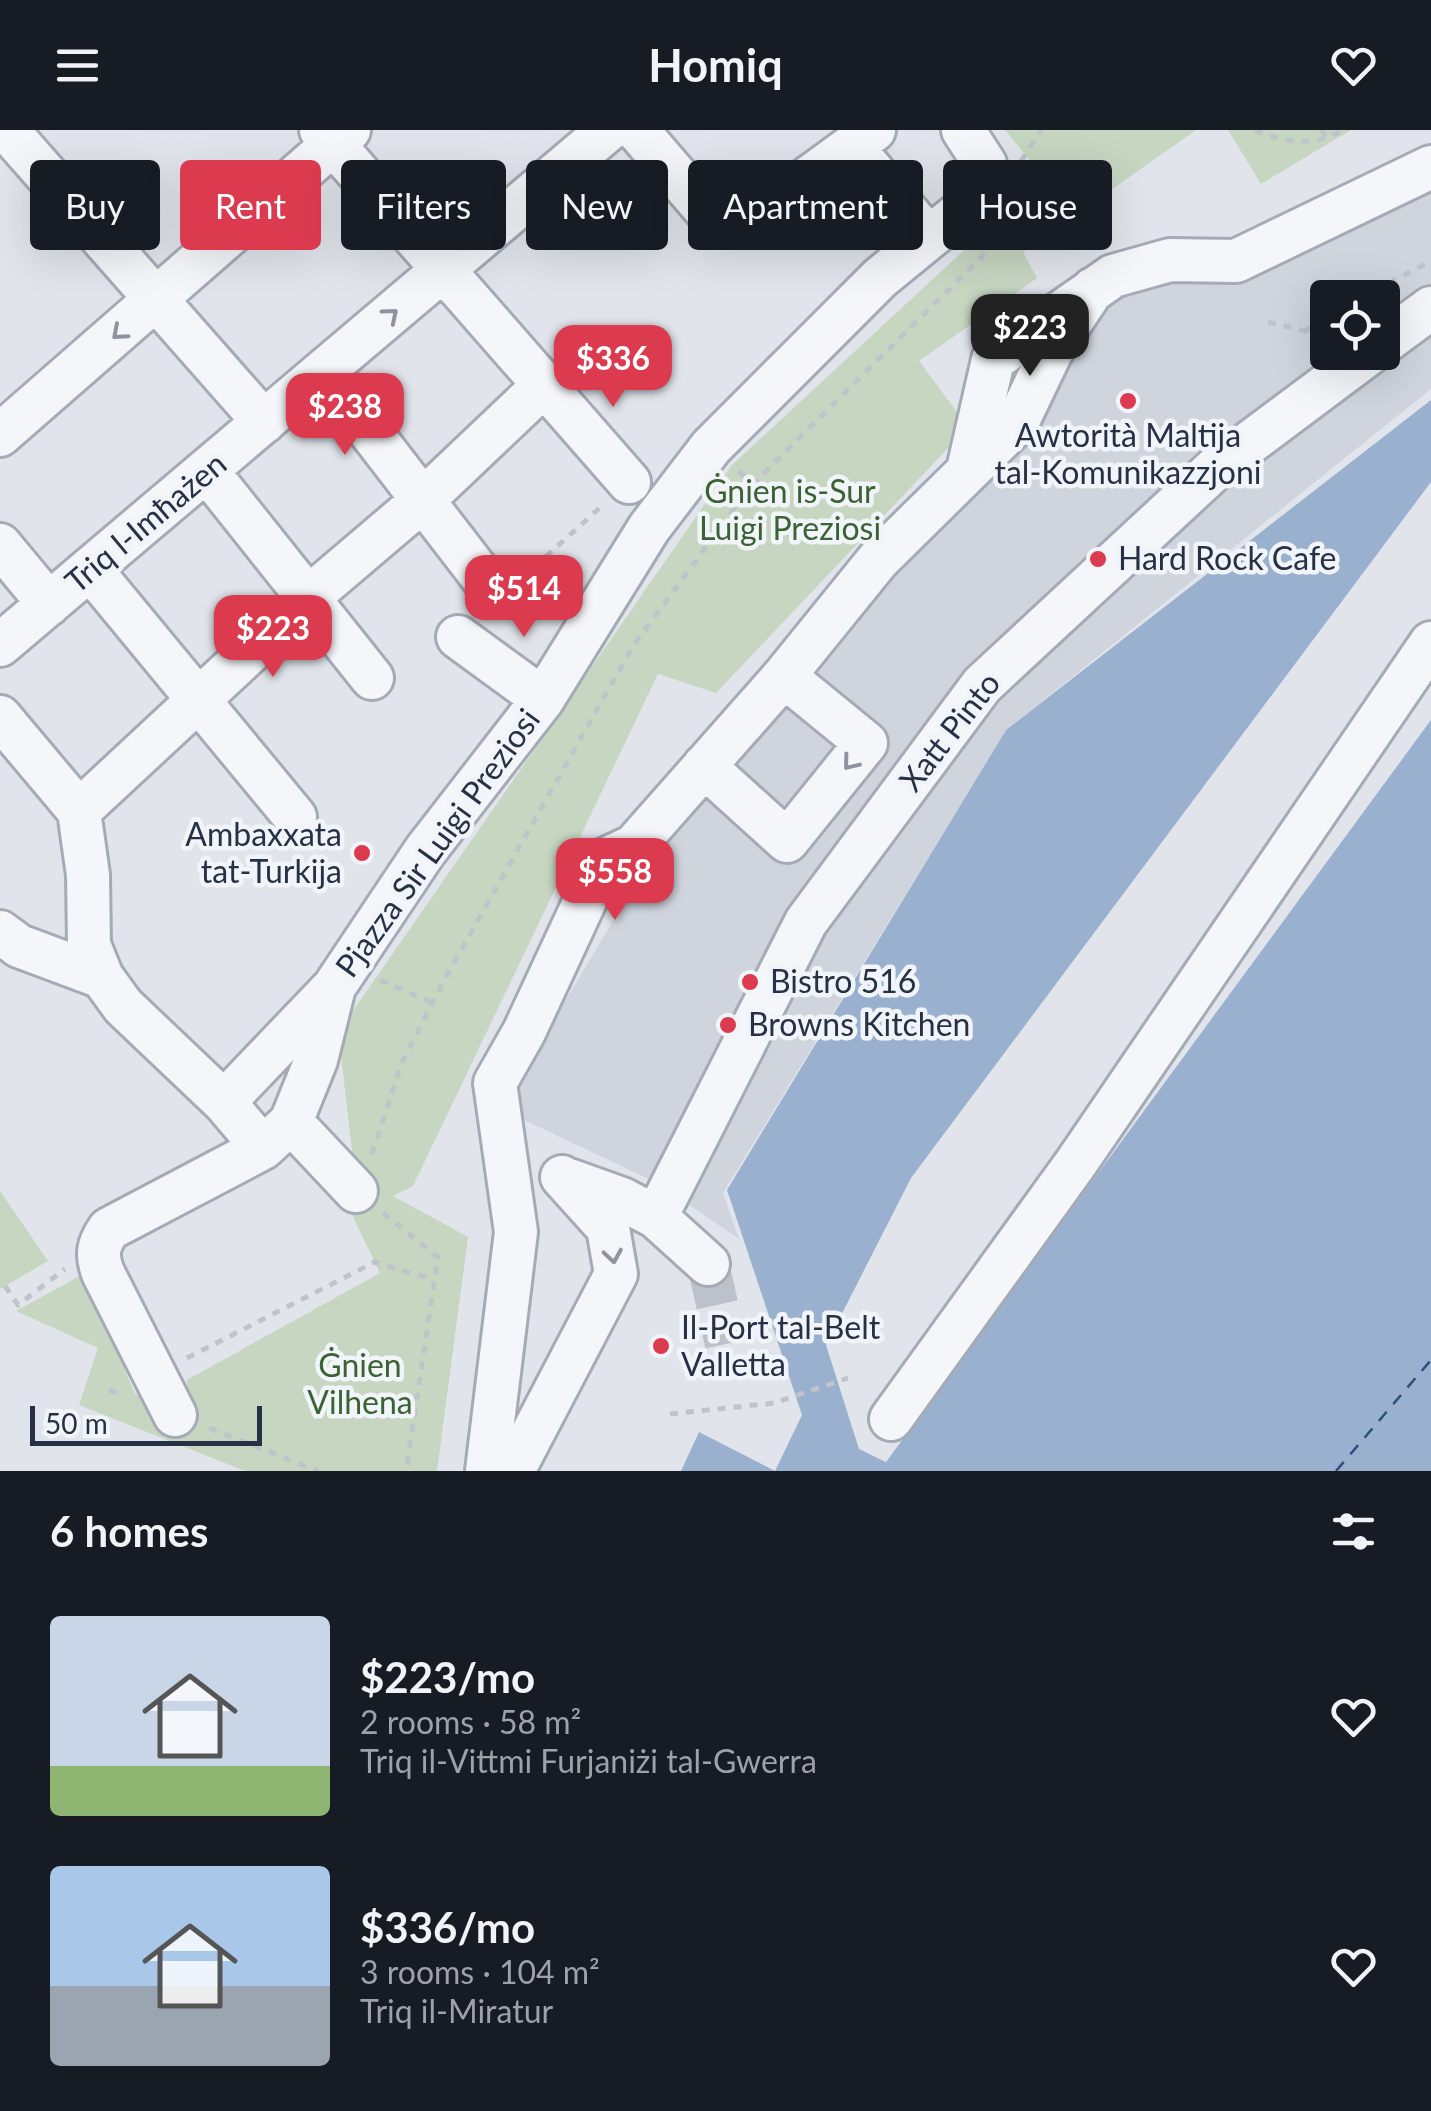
<!DOCTYPE html>
<html lang="en">
<head>
<meta charset="utf-8">
<style>
  body { margin:0; font-family:Lato,sans-serif; background:#20242c; color:#f1f3f6; height:100vh; display:flex; flex-direction:column; font-size:38px; white-space:nowrap }
  * { box-sizing:border-box; margin:0 }
  p { font-size:32px; color:#9ea1a6 }
  .icon { flex:none; width:55px; height:55px; fill:none; stroke:currentColor; stroke-width:2; stroke-linecap:round; stroke-linejoin:round }
  .map { position:relative; height:1341px; overflow:hidden }
  .sheet { display:flex; flex-direction:column; background:#171b24; flex:1 }
  .sheet>* { flex:none }
  .hud { position:absolute; left:30px; top:30px; width:1372px; height:90px; display:flex; gap:20px }
  .buttons { position:absolute; left:1310px; top:150px; display:grid; gap:20px }
  .buttons a { display:grid; place-items:center; width:90px; height:90px; border-radius:10px; background:#171b24; box-shadow:0 10px 40px #0002; font-size:50px }
  .scale { position:absolute; left:30px; bottom:25px; width:232px; box-sizing:border-box; padding-left:10px; border:5px solid #273145; border-top:0; font-size:28px; line-height:35px; white-space:nowrap; color:#273145; -webkit-text-stroke:8px #f1f4f8; paint-order:stroke }
  .price { position:absolute; translate:-50% -85px; padding:0 22px; border-radius:20px; background:#dc3a4f; color:#fff; font-size:32px; line-height:65px; filter:drop-shadow(0 2px 5px #0008) }
  .price::after { content:''; position:absolute; left:50%; top:60px; width:30px; height:22px; margin-left:-15px; background:inherit; clip-path:polygon(0 0,100% 0,50% 100%) }
  .price.selected { background:#222; color:#fff }
  ul { padding:0; list-style:none }
  li { display:flex; align-items:center; gap:30px; height:250px; padding:0 50px }
  li span { display:grid; place-items:center; flex:none; width:280px; height:200px; border-radius:10px; color:#555 }
  li>.icon { margin-inline-start:auto }
  span .icon { width:120px; height:120px; fill:#fffc; stroke-width:1 }
  li b { font-size:42px }
  h2 { display:flex; justify-content:space-between; align-items:center; height:120px; padding:0 50px; font-size:42px }
  .pill { padding:0 35px; border-radius:10px; background:#171b24; box-shadow:0 10px 40px #0002; font-size:35px; line-height:90px }
  .pill.selected { background:#dc3a4f; color:#fff }
  header { display:flex; justify-content:space-between; align-items:center; height:130px; padding:0 50px; background:#171b24; font-size:45px; font-weight:700 }
  .map>svg:first-child { display:block }
  .built { fill:#cfd4dd; fill-rule:evenodd }
  .green { fill:#c6d6c1 }
  .water { fill:#99b1cf }
  .lines { fill:none; stroke-linecap:round; stroke-linejoin:round }
  .ferry { stroke:#2d4f7d; stroke-width:2.5; stroke-dasharray:12 10; stroke-linecap:butt }
  .minor-tunnel { stroke:#bcc1ca; stroke-width:42; stroke-dasharray:42 21; stroke-linecap:butt }
  .minor-casing { stroke:#a5abb6; stroke-width:48 }
  .path { stroke:#bfc3ca; stroke-width:5; stroke-dasharray:8 8; stroke-linecap:butt }
  .minor { stroke:#f4f6f9; stroke-width:42 }
  .oneway { stroke:#8e949f }
  .poi-dot { fill:#dc3a4f; stroke:#f1f4f8; stroke-width:4 }
  .labels { text-anchor:middle; stroke-width:9; stroke-linejoin:round; paint-order:stroke }
  .poi-label { font-size:32px; fill:#273145; stroke:#f1f4f8; text-anchor:start }
  .park-label { font-size:32px; fill:#3b6233; stroke:#f1f4f8 }
  .street-label { font-size:32px; fill:#273145; stroke:#f1f4f8 }
</style>
</head>
<body>
<header><svg class="icon" aria-label="menu" viewBox="0 0 24 24"><path d="M4 6h16M4 12h16M4 18h16"/></svg>Homiq<svg class="icon" aria-label="heart" viewBox="0 0 24 24"><path d="M12 20l-8-8c-3-5 5-10 8-4 3-6 11-1 8 4z"/></svg></header>
<div class="map">
<svg width="1431" height="1341" viewBox="0 0 1431 1341">
  <rect width="100%" height="100%" fill="#e1e5eb"/>
  <!-- built -->
  <path class="built" d="M1431 44V259L1006 600 723 1063 739 1109 657 1053 501 979 682 675 881 438 1066 245 1092 174ZM1328 168H1382V222H1328Z"/>
  <!-- green -->
  <path class="green" d="M1005 0H1196L1023 122 1037 148 919 231 968 297 716 563 658 544 413 1056 393 1066 468 1107 437 1341H245L79 1275 98 1218 16 1181 85 1143 135 1264 183 1281 187 1250 380 1143 331 1041 353 1029 340 917 350 885 732 335 1043 47Z
    M1228 0H1351L1261 54Z
    M0 1061 48 1131 0 1159Z"/>
  <!-- water -->
  <path class="water" d="M1431 270V352L911 1048 826 1215 859 1319 886 1332 1431 590V1341H681L699 1302 775 1341 802 1285 727 1060 1006 600Z"/>
  <g class="lines">
    <!-- ferry -->
    <path class="ferry" d="M1336 1341 1431 1230"/>
    <!-- minor-tunnel -->
    <path class="minor-tunnel" d="M708 1134 726 1214"/>
    <!-- minor casing -->
    <g class="minor-casing">
      <path id="minor" d="M7 0 264 292
        M321 0 629 352
        M637 0 711 86 734 94 748 92 874 0
        M853 18 929 108
        M1382 214 1431 178
        M324 242 489 456
        M0 305 349 0
        M968 340 993 230 1113 146 1170 130 1236 131 1431 37
        M207 341 372 548
        M0 415 49 474
        M91 440 295 687
        M458 507 543 569
        M0 515 608 0
        M0 587 79 681 88 745 89 815 102 847 123 876 224 972 263 1018 291 992 316 930 334 857 224 972
        M704 636 787 711 866 613 784 546
        M79 681 309 467 423 370 543 256
        M0 802 19 816 102 847
        M334 857 425 721 543 569 649 398 711 317 880 148 973 72 981 61 985 34 963 0
        M291 992 356 1061
        M569 1050 622 1069 656 1087 708 1134
        M656 1087 806 792 982 555 1217 337 1371 222
        M175 1285 103 1143C96 1124 98 1115 109 1099L263 1018
        M891 1289 1076 1033 1431 513
        M487 1341 516 1102 495 953 524 902 604 730 634 716 784 546 878 430 1017 293 1052 220 1093 159
        M513 1341 616 1144 608 1098 562 1047"/>
    </g>
    <!-- path -->
    <path class="path" d="M1255 0C1284 13 1314 17 1343 0
      M1321 0 1328 9
      M1021 31 1041 0
      M1361 168 1431 131
      M1268 192 1305 201 1316 216
      M1305 201 1328 187
      M752 355 1027 82
      M522 448 603 375
      M380 850 433 873
      M372 1024 402 932 447 845 633 516 752 355 737 339
      M383 1083 438 1127 406 1341
      M5 1156 18 1175 65 1139
      M187 1228 375 1132 434 1150
      M109 1260 124 1266
      M670 1284 774 1273 848 1248
      M209 1298 318 1341"/>
    <!-- minor -->
    <use href="#minor" class="minor"/>
  </g>
  <!-- one-way arrows -->
  <defs><path id="oneway-chevron" d="M-2-3.5L2.5 0L-2 3.5" fill="none" stroke-width="1.6" stroke-linecap="round" stroke-linejoin="round" transform="scale(2.5)"/></defs>
  <g class="oneway">
    <use href="#oneway-chevron" transform="translate(391 185) rotate(-40)"/>
    <use href="#oneway-chevron" transform="translate(119 203) rotate(139)"/>
    <use href="#oneway-chevron" transform="translate(850 633) rotate(129)"/>
    <use href="#oneway-chevron" transform="translate(613 1126) rotate(81)"/>
  </g>
  <!-- markers -->
  <g class="poi-dot">
    <circle cx="1128" cy="271" r="10"/>
    <circle cx="1098" cy="429" r="10"/>
    <circle cx="362" cy="723" r="10"/>
    <circle cx="750" cy="852" r="10"/>
    <circle cx="728" cy="895" r="10"/>
    <circle cx="661" cy="1216" r="10"/>
  </g>
  <g class="labels">
    <!-- poi labels -->
    <g class="poi-label">
      <text x="1128" y="317" text-anchor="middle">Awtorità Maltija<tspan x="1128" dy="37">tal-Komunikazzjoni</tspan></text>
      <text x="1118" y="440">Hard Rock Cafe</text>
      <text x="342" y="716" text-anchor="end">Ambaxxata<tspan x="342" dy="37">tat-Turkija</tspan></text>
      <text x="770" y="863">Bistro 516</text>
      <text x="748" y="906">Browns Kitchen</text>
      <text x="681" y="1209">Il-Port tal-Belt<tspan x="681" dy="37">Valletta</tspan></text>
    </g>
    <!-- park labels -->
    <g class="park-label">
      <text x="790" y="373">Ġnien is-Sur<tspan x="790" dy="37">Luigi Preziosi</tspan></text>
      <text x="360" y="1247">Ġnien<tspan x="360" dy="37">Vilhena</tspan></text>
    </g>
    <!-- street labels -->
    <g class="street-label">
      <text transform="translate(146 393) rotate(-40)" y="11">Triq l-Imħażen</text>
      <text transform="translate(950 602) rotate(-52)" y="11">Xatt Pinto</text>
      <text transform="translate(438 713) rotate(-54)" y="11">Pjazza Sir Luigi Preziosi</text>
    </g>
  </g>
</svg>
<div class="buttons">
<a><svg class="icon" aria-label="locate" viewBox="0 0 24 24"><circle cx="12" cy="12" r="6"/><path d="M12 2v4M12 18v4M2 12h4M18 12h4"/></svg></a>
</div>
<div class="scale">50 m</div>
<b class="price selected" style="left:1030px;top:249px">$223</b>
<b class="price" style="left:613px;top:280px">$336</b>
<b class="price" style="left:345px;top:328px">$238</b>
<b class="price" style="left:524px;top:510px">$514</b>
<b class="price" style="left:273px;top:550px">$223</b>
<b class="price" style="left:615px;top:793px">$558</b>
<div class="hud">
<a class="pill">Buy</a>
<a class="pill selected">Rent</a>
<a class="pill">Filters</a>
<a class="pill">New</a>
<a class="pill">Apartment</a>
<a class="pill">House</a>
</div>
</div>
<section class="sheet">
<h2>6 homes<svg class="icon" aria-label="filters" viewBox="0 0 24 24"><path d="M4 7h16M4 17h16"/><circle cx="9" cy="7" r="2"/><circle cx="15" cy="17" r="2"/></svg></h2>
<ul>
<li><span style="background:linear-gradient(#c9d6e8 75%,#8fb573 0)"><svg class="icon" aria-label="home" viewBox="0 0 24 24"><path d="M3 11l9-7 9 7M6 9v11h12V9"/></svg></span><div><b>$223/mo</b><p>2 rooms · 58 m²</p><p>Triq il-Vittmi Furjaniżi tal-Gwerra</p></div><svg class="icon" aria-label="heart" viewBox="0 0 24 24"><path d="M12 20l-8-8c-3-5 5-10 8-4 3-6 11-1 8 4z"/></svg></li>
<li><span style="background:linear-gradient(#a9c7e8 60%,#9aa5b1 0)"><svg class="icon" aria-label="home" viewBox="0 0 24 24"><path d="M3 11l9-7 9 7M6 9v11h12V9"/></svg></span><div><b>$336/mo</b><p>3 rooms · 104 m²</p><p>Triq il-Miratur</p></div><svg class="icon" aria-label="heart" viewBox="0 0 24 24"><path d="M12 20l-8-8c-3-5 5-10 8-4 3-6 11-1 8 4z"/></svg></li>
</ul>
</section>
</body>
</html>
